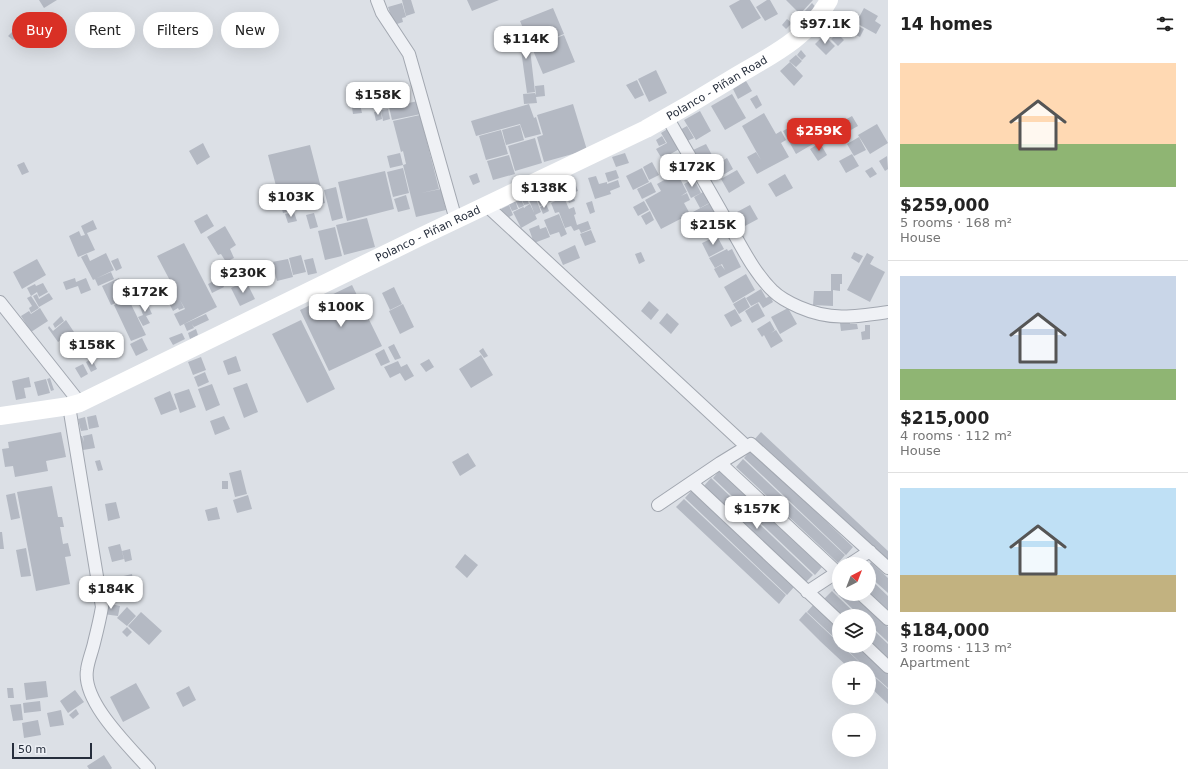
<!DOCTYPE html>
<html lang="en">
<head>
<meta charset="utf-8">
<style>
  body { margin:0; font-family:"DejaVu Sans",sans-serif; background:#f6f6f6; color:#222; height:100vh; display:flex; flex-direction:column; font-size:15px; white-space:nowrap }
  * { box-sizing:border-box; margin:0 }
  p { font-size:13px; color:#767676 }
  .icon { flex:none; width:22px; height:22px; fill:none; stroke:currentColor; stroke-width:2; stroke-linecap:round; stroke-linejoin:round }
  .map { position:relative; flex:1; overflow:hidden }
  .drawer { display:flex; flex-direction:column; background:#fff; width:300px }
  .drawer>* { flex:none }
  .hud { position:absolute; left:12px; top:12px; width:380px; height:36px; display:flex; gap:8px }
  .needle { width:26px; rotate:42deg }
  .tools { position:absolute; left:832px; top:557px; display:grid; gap:8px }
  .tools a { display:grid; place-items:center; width:44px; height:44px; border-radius:50%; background:#fff; box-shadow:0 4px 16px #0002; font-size:20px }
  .scale { position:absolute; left:12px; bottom:10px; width:80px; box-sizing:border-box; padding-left:4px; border:2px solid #262e3c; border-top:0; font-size:11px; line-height:14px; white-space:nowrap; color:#262e3c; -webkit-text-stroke:3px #eceff4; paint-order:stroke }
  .price { position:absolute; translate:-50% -34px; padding:0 9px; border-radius:8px; background:#fff; color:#222; font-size:13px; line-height:26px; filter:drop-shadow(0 1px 2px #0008) }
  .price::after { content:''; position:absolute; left:50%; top:24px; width:12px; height:9px; margin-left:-6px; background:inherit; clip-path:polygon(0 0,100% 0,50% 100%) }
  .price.on { background:#d93025; color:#fff }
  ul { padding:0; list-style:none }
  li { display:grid; align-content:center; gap:8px; height:212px; padding:0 12px }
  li+li { border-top:1px solid #e0e0e0 }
  li span { display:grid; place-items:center; height:124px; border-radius:0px; color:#555 }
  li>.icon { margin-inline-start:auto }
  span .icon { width:72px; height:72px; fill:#fffc; stroke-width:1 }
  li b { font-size:17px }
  h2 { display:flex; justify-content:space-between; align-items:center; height:48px; padding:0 12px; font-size:17px }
  .pill { padding:0 14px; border-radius:18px; background:#fff; box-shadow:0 4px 16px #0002; font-size:14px; line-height:36px }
  .pill.on { background:#d93025; color:#fff }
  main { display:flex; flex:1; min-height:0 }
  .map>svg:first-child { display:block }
  .building { fill:#b4b9c3 }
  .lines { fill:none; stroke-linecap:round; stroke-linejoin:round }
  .street-casing { stroke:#a2a7b0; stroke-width:14 }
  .street { stroke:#eff1f5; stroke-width:12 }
  .secondary { stroke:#fff; stroke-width:18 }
  .labels { text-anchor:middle; stroke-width:4; stroke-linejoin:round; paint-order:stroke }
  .street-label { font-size:11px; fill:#262e3c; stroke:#eceff4 }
</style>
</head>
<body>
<main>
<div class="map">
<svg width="888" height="769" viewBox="0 0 888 769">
  <rect width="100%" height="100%" fill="#dce0e6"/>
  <!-- building -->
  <path class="building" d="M39 0H57L44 8Z
    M402 0H411L415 13 406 16 404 8 411 6 404 8Z
    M467 0H499L472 11Z
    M740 0H750L761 18 742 29 729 6Z
    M767 0H770L778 14 765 21 756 7Z
    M786 0H813L800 14Z
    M402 3 406 17 402 18 403 22 394 25 388 7Z
    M812 3 819 11 804 27 797 20Z
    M553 8 564 34 531 47 520 21Z
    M864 8 878 16 875 21 881 25 876 34 856 23Z
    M787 19 792 23 786 29 782 25Z
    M19 25 24 30 13 40 8 36Z
    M856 25 864 29 860 37 852 33Z
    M522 28 523 35H525L528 49H530L535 92 527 93 521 50H518L514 30Z
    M837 33 844 40 838 46 831 39Z
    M564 35 575 62 543 74 532 48Z
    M824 35 835 46 826 55 815 44Z
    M801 50 806 56 802 60 797 55Z
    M796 55 802 61 796 67 789 61Z
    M790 62 803 76 794 86 780 71Z
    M656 70 667 93 649 102 638 79Z
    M637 80 644 95 635 99 626 85Z
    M746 81 752 91 738 99 733 89Z
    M544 85 545 96 536 97 537 103 524 104 523 94 535 93 536 95 535 86Z
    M732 94 746 118 725 130 711 106Z
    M757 95 762 105 756 109 750 99Z
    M402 97 404 104 418 101 421 114 392 120 389 107 394 106 392 99Z
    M359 100 362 113 353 114 351 101Z
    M529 104 534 118 536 117 541 134 525 138 520 124 476 136 471 121Z
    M573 104 587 150 544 162 537 137 543 135 537 115Z
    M388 109 390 119 383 121 381 110Z
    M381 111 382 119 376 121 374 112Z
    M700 111 711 131 696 140 684 120Z
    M764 113 776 134 781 131 786 140 781 143 789 157 757 174 747 157 756 152 761 160 742 126Z
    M420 115 439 189 421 193 441 189 446 210 416 217 403 165 406 164 403 151 401 152 393 121Z
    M852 116 858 126 849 131 843 121Z
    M805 118 818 141 796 154 783 131Z
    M877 124 888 143 870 154 858 135Z
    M520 125 524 140 506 145 502 130Z
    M674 125 678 131 687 126 694 138 685 142 681 148 662 159 656 149 667 143 661 133Z
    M501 130 508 154 486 160 479 136Z
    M662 136 666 143 659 146 656 140Z
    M859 137 866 150 854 156 847 144Z
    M535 138 542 163 515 171 508 146Z
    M203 143 210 157 197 165 189 151Z
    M820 143 827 155 818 161 810 149Z
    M706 144 712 155 700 162 693 150Z
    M310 145 325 203 283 213 268 155Z
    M400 153 403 165 390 168 387 156Z
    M625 153 629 163 616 167 612 157Z
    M687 154 694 167 685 173 678 159Z
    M852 154 859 166 846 173 839 161Z
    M509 155 515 174 493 180 487 161Z
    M887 156 888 169 885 171 879 161Z
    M727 158 733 169 723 175 717 164Z
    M24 162 29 172 22 175 17 165Z
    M652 162 659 175 649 180 643 167Z
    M872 167 877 174 870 178 865 171Z
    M403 168 409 193 393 197 387 172Z
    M642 168 649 182 633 190 626 176Z
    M616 170 619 178 608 182 605 173Z
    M737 170 745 183 729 193 721 179Z
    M385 171 394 209 347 221 338 182Z
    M477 173 480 182 473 185 469 176Z
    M677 173 687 192 681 196 687 193 690 200 684 203 690 214 661 229 645 200 661 191 657 184Z
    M785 174 793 188 776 197 768 184Z
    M596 176 599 184 607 182V184L618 180 620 187 610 191 611 194 595 199 588 178Z
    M573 178 578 191 572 193 575 201 569 203 566 196H564L559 183Z
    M694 179 701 193 691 198 684 184Z
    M554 182 560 198 547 203 541 188Z
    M651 182 656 192 642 199 637 189Z
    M336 187 343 218 332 221 324 190Z
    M539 189 542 194 536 196 534 194 541 212 535 215 528 197H526L529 204 524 205 521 197Z
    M705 191 711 202 700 208 694 197Z
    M542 194 546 203 540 206 536 197Z
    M406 195 410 209 398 212 394 199Z
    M520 197 524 206 519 208 515 200Z
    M564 197 569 209 574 207 576 214 574 215 577 225 588 221 591 229 581 233 579 229 574 231 571 226 565 228 559 212 555 213 551 203Z
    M515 200 518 209 512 211 508 202Z
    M592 201 595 212 590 214 586 203Z
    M644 201 649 210 638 216 633 207Z
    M710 203 714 212 691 224 694 223 698 231 691 234 683 219 691 214V213Z
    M530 204 537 219 521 228 513 212 523 207 525 208V207Z
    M546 204 549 211 543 214 540 207Z
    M509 205 513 215 505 219 501 209Z
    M750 205 758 219 745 226 737 212Z
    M650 211 654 220 646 225 641 216Z
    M294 212 297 221 288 223 285 214Z
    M314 213 318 227 310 229 306 215Z
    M207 214 214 226 201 234 194 221Z
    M559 214 567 234 561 237 559 232 550 235 544 220Z
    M367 218 375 247 344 255 336 225Z
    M93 220 97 229 87 233 95 250 78 257 69 236 79 231 81 236 85 235 81 226Z
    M539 225 540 229 546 227 550 237 534 243 529 229Z
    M225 226 236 245 230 249 234 258 226 262 221 254 218 255 207 237Z
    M335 227 342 256 325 260 318 231Z
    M591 230 596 242 585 246 580 234Z
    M717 236 724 249 709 257 702 243Z
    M184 243 217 307 180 326 174 314 185 309 180 300 184 308 179 310 178 308 173 311 166 297 176 292 157 256Z
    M575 245 580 258 563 265 558 253Z
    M727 249 728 251 732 249 741 267 719 278 714 269 721 265 725 270 722 264 715 268 709 258Z
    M641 252 645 261 639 264 635 254Z
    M854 252 863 256 859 263 851 258Z
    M106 253 114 270 93 280 81 257 87 254 90 261Z
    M867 253 874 257 870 264 885 272 870 302 847 290Z
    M301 255 306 272 293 275 289 258Z
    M118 258 122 268 116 271 111 261Z
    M313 258 317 273 308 275 304 260Z
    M37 259 46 275 22 289 13 272Z
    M288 259 293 277 277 281 272 262Z
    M111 272 114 279 98 286 95 279Z
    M746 274 755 290 733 303 724 287Z
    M831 274H842V284H840V291L833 290V306L813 305 814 291H831Z
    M75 278 76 282 86 278 91 290 81 294 78 286 66 290 63 282Z
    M119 278 128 298 111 305 102 286Z
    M220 278 224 287 212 293 208 284Z
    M246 281 255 299 240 306 231 288Z
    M43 283 48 292 39 297 37 292 31 296 27 288 35 284 36 286Z
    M352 285 382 346 329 371 300 310Z
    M394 287 402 304 390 310 382 293Z
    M761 289 766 298 770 296 773 302 763 308 759 302 751 306 746 298Z
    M49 293 53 299 39 307 33 296 37 294 39 299Z
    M31 296 39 308 31 313 29 308 32 306 27 298Z
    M745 297 750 307 739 314 733 304Z
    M128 298 146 335 131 341 114 305Z
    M146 301 152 314 146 316 150 323 143 326 138 317 143 315 139 304Z
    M649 301 659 310 651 320 641 311Z
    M758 303 765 316 752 323 745 311Z
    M403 304 414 327 400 334 389 311Z
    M40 308 48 321 31 332 21 316 29 311 31 314Z
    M788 308 797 324 780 334 771 317Z
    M735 309 742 321 731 327 724 315Z
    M667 313 679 324 671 334 659 323Z
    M206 314 209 320 194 327 192 324 194 328 187 331 184 324Z
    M61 316 64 321 55 328 53 324Z
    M66 320 76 335 68 342 65 338 69 335 58 342 48 328 49 326 53 331Z
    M301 320 335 389 307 403 272 334Z
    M770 321 775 330 771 333 776 330 783 341 771 348 764 335 762 337 757 329Z
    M850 322V324H857L858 329 841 331 840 323Z
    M865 325H870V339L862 340 861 332 865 331Z
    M196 329 198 335 190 339 188 333Z
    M182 333 185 339 173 345 169 338Z
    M142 338 148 350 136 356 130 344Z
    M394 344 401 358 395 360 388 347Z
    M483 348 488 356 484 358 479 351Z
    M384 349 390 362 381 366 375 354Z
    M481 355 493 375 471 388 459 369Z
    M236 356 241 371 228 375 223 361Z
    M201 357 206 370 193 375 188 362Z
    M92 359 97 369 91 372 86 362Z
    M429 359 434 367 426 372 420 364Z
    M398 361 401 367 407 364 414 376 405 381 400 373 390 378 384 367Z
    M83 364 88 374 81 378 75 368Z
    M205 372 209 382 198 387 194 377Z
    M29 377 31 387 24 388 26 398 16 400 12 381Z
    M50 378 54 390 51 391 47 379Z
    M46 379 50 393 38 396 34 382Z
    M247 383 258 412 244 418 233 388Z
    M212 384 220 405 206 411 198 389Z
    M189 389 196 407 180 413 174 394Z
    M170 391 177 409 161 415 154 398Z
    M96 415 99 427 89 429 87 417Z
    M224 416 230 429 215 435 210 421Z
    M85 417 88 430 81 431 78 419Z
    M61 432 66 457 46 461 48 471 15 477 13 466 5 467 2 449 9 448 8 442Z
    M761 432 888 551V566L754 440Z
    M92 434 95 448 77 451 75 437 82 436 84 442 83 436Z
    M751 450 853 547 846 555 744 458Z
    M468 453 476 466 460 476 452 462Z
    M743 459 845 555 838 563 736 467Z
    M100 460 103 470 98 471 95 461Z
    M241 470 247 494 235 497 229 473Z
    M720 470 822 567 815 575 713 478Z
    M711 478 813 575 805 583 703 487Z
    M222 481H228V489H222Z
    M52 486 58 517H62L64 527H60L63 544 68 543 71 556 65 557 70 584 36 591 17 492Z
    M692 490 794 587 787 595 685 498Z
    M15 493 20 518 11 520 6 495Z
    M248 495 252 509 237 513 233 500Z
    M684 499 786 595 779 604 676 507Z
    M116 502 120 518 108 521 105 504Z
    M217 507 220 519 208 521 205 510Z
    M0 532H2L4 549H0Z
    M120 544 124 559 112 562 108 547Z
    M26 548 31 576 21 577 16 550Z
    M130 549 132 560 125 562 122 551Z
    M465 554 478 565 467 578 455 567Z
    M871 562 888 578V593L869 576V565Z
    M132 574 135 593 118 596 115 578Z
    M869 578 888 596V610L869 593Z
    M839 584V594H853L888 627V642L869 624V616H860L833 590Z
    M832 591 837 596 858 616H842L824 599Z
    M105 603 120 606 118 616 103 614Z
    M814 604 839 627V642L807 612Z
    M127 607 136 616 127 626 117 618Z
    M141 612 162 631 149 645 128 626Z
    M806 612 839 643V646H842L866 668H849L821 642 799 620Z
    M869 626 888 644V659L869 641Z
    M127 627 132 632 127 637 122 632Z
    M843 646H859L888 673V688L869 671V668L863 665Z
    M869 672 888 689V704L869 686Z
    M46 681 48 697 26 700 24 683Z
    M136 683 150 708 123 722 110 697Z
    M189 686 196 700 183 707 176 693Z
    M7 688H13L14 698H8Z
    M75 690 84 702 68 713 60 701Z
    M40 701 41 711 24 713 23 703Z
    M21 704 23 720 13 721 10 705Z
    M76 709 79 714 73 719 69 715Z
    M61 710 64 725 50 727 47 713Z
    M38 720 41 735 24 738 22 723Z
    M104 755 112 768 111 769H89L87 766Z"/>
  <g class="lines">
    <!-- street casing -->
    <g class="street-casing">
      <path id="street" d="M377 0 382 13 409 54 456 220
        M667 117C687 152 707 186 726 220 740 243 753 272 773 291 780 298 790 303 799 307 831 321 854 317 888 312
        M486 205 746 446
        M0 302 80 403
        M69 406 102 607C100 619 97 631 94 643 92 652 88 661 87 670 82 702 129 746 149 769
        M720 463 839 574
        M692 483 839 621
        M658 505 720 463 751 444 888 568
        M850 564 870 551
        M807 592 839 571
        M861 594 888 619
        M866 646 888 667"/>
    </g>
    <!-- street -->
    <use href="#street" class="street"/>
    <!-- secondary -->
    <path class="secondary" id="s1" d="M0 416 69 406 80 403 420 237 646 129C675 113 704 96 733 78 768 57 809 38 829 0"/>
  </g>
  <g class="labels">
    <!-- street labels -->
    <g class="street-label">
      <text dy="4" stroke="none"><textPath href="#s1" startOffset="792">Polanco - Piñan Road</textPath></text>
      <text dy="4" stroke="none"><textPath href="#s1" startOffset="468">Polanco - Piñan Road</textPath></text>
    </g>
  </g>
</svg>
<div class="tools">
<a><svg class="needle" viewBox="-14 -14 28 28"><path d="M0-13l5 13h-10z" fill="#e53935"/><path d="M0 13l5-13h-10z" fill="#767676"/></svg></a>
<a><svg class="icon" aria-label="layers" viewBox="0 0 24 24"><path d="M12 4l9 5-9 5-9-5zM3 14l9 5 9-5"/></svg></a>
<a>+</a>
<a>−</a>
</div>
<div class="scale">50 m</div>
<b class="price" style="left:825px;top:45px">$97.1K</b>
<b class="price" style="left:526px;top:60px">$114K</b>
<b class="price" style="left:378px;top:116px">$158K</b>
<b class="price on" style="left:819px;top:152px">$259K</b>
<b class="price" style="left:692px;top:188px">$172K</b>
<b class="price" style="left:544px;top:209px">$138K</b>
<b class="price" style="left:291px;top:218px">$103K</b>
<b class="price" style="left:713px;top:246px">$215K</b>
<b class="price" style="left:243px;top:294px">$230K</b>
<b class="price" style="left:145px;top:313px">$172K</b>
<b class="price" style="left:341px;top:328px">$100K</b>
<b class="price" style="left:92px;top:366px">$158K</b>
<b class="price" style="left:757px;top:530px">$157K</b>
<b class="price" style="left:111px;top:610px">$184K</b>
<div class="hud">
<a class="pill on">Buy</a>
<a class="pill">Rent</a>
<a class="pill">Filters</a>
<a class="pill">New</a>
</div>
</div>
<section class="drawer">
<h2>14 homes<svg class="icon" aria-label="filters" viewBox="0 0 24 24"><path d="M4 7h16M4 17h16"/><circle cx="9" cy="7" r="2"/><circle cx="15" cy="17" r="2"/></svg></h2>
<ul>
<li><span style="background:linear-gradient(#ffd9b3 65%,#8fb573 0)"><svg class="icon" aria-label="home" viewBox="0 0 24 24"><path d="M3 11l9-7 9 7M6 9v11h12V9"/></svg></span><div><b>$259,000</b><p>5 rooms · 168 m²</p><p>House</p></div></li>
<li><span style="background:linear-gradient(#c9d6e8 75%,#8fb573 0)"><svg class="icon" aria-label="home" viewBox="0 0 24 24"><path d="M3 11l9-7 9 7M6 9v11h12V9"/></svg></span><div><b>$215,000</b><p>4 rooms · 112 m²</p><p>House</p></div></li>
<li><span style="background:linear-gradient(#bfe0f5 70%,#c2b280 0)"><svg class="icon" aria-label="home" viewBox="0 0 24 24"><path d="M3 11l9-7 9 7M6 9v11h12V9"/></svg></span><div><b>$184,000</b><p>3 rooms · 113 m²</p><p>Apartment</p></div></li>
</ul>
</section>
</main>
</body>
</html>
